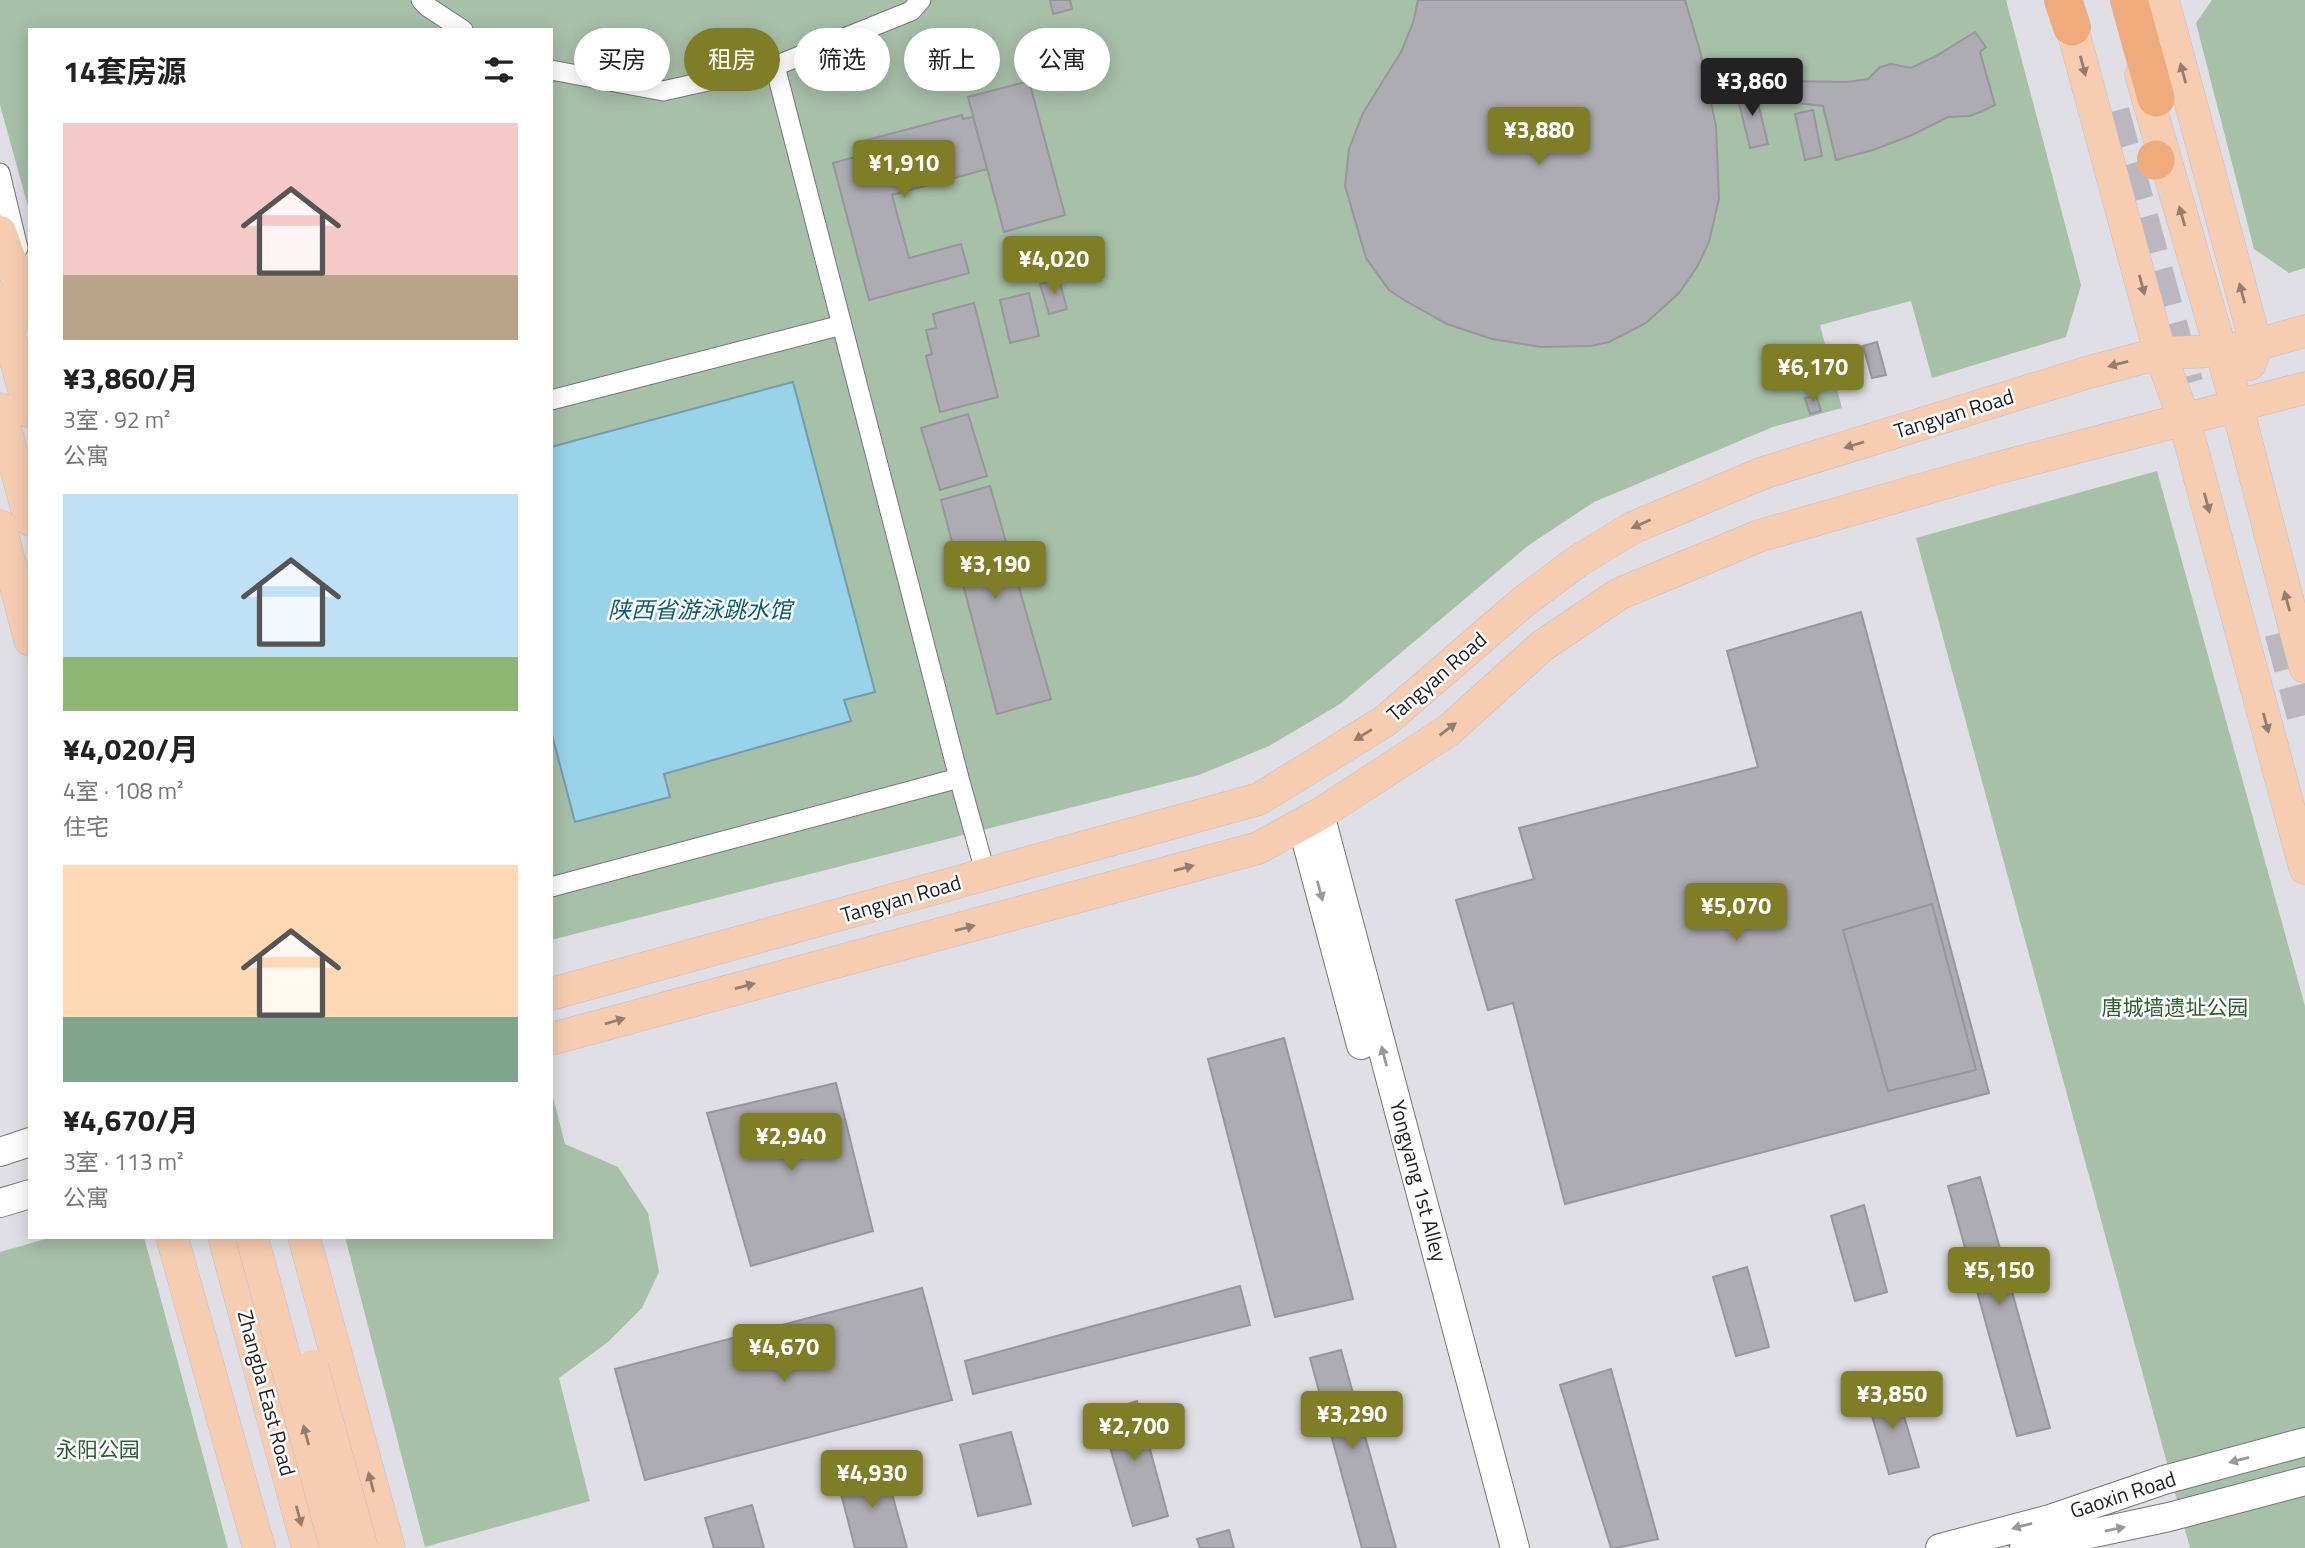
<!DOCTYPE html>
<html lang="zh">
<head>
<meta charset="utf-8">
<style>
  body { margin:0; font-family:"Titillium Web","Noto Sans SC",sans-serif; background:#f6f6f6; color:#222; height:100vh; display:flex; flex-direction:column; font-size:26px; white-space:nowrap }
  * { box-sizing:border-box; margin:0 }
  p { font-size:23px; color:#767676 }
  .icon { flex:none; width:38px; height:38px; fill:none; stroke:currentColor; stroke-width:2; stroke-linecap:round; stroke-linejoin:round }
  .map { position:relative; flex:1; overflow:hidden }
  .panel { position:absolute; left:28px; top:28px; width:525px; height:1211px; display:flex; flex-direction:column; background:#fff; border-radius:0px; box-shadow:0 4px 18px #0003 }
  .panel>* { flex:none }
  .top-card { position:absolute; left:574px; top:28px; width:665px; height:63px; display:flex; gap:14px }
  .price { position:absolute; translate:-50% -60px; padding:0 16px; border-radius:7px; background:#7f7e27; color:#fff; font-size:23px; line-height:46px; filter:drop-shadow(0 2px 4px #0008) }
  .price::after { content:''; position:absolute; left:50%; top:42px; width:21px; height:16px; margin-left:-10px; background:inherit; clip-path:polygon(0 0,100% 0,50% 100%) }
  .price.on { background:#222; color:#fff }
  ul { padding:0; list-style:none }
  li { display:grid; align-content:center; gap:14px; height:371px; padding:0 35px }
  li span { display:grid; place-items:center; height:217px; border-radius:0px; color:#555 }
  li>.icon { margin-inline-start:auto }
  span .icon { width:126px; height:126px; fill:#fffc; stroke-width:1 }
  li b { font-size:30px }
  h2 { display:flex; justify-content:space-between; align-items:center; height:84px; padding:0 35px; font-size:30px }
  .chip { padding:0 24px; border-radius:32px; background:#fff; box-shadow:0 4px 18px #0003; font-size:24px; line-height:63px }
  .chip.on { background:#7f7e27; color:#fff }
  .map>svg:first-child { display:block }
  .green { fill:#a7c0a8 }
  .water { fill:#98d3e9; stroke:#739cac; stroke-width:2 }
  .building { fill:#aeacb3; stroke:#98969c; stroke-width:2 }
  .lines { fill:none; stroke-linecap:round; stroke-linejoin:round }
  .highway-tunnel { stroke:#bab8be; stroke-width:37; stroke-dasharray:37 18; stroke-linecap:butt }
  .street-casing { stroke:#76747a; stroke-width:21 }
  .secondary-casing { stroke:#76747a; stroke-width:30 }
  .primary-casing { stroke:#c0bfc0; stroke-width:33 }
  .highway-casing { stroke:#c0bfc0; stroke-width:38 }
  .street { stroke:#fff; stroke-width:19 }
  .secondary { stroke:#fff; stroke-width:28 }
  .primary { stroke:#f6cdb1; stroke-width:32 }
  .highway { stroke:#f0ab7d; stroke-width:37 }
  .primary-bridge-casing { stroke:#c0bfc0; stroke-width:33; stroke-linecap:butt }
  .primary-bridge { stroke:#f6cdb1; stroke-width:32 }
  .oneway { fill:#947d6f }
  .oneway2 { fill:#99999a }
  .labels { text-anchor:middle; stroke-width:5; stroke-linejoin:round; paint-order:stroke }
  .street-label { font-size:21px; fill:#1d1c1e; stroke:#fff }
  .park-label { font-size:21px; fill:#295f2d; stroke:#fff }
  .water-label { font-size:23px; font-style:italic; fill:#0b5b72; stroke:#fff }
</style>
</head>
<body>
<div class="map">
<svg width="2305" height="1548" viewBox="0 0 2305 1548">
  <rect width="100%" height="100%" fill="#e1dfe6"/>
  <!-- green -->
  <path class="green" d="M0 0H2006L2081 285 2066 337 1932 378 1911 301 1820 325 1842 408 1773 427 1594 502 1529 545 1340 704 1269 746 1199 775 551 940V30H30V214L0 105Z
    M2212 0H2305V268L2289 273 2254 249 2196 23Z
    M2157 471 2305 1006V1548H2190L1916 538Z
    M551 1089 565 1144 618 1167 648 1213 659 1272 642 1308 608 1342 559 1378 590 1501 425 1547 345 1237H551Z
    M52 1237H144L228 1548H0V1252Z"/>
  <!-- water -->
  <path class="water" d="M793 382 875 692 844 700 851 721 664 774 670 797 575 822 551 731V447Z"/>
  <!-- building -->
  <path class="building" d="M1050 0H1070L1072 9 1053 14Z
    M1418 0H1685L1700 51 1716 126 1719 199 1709 242 1697 267 1679 293 1646 323 1609 342 1591 346 1541 347 1492 339 1447 324 1404 300 1389 290 1366 258 1345 186 1349 149 1363 113 1401 52 1413 23Z
    M1975 32 1986 47 1980 52 1995 105 1980 112 1970 116 1948 117 1912 135 1873 150 1836 160 1823 106 1788 102 1792 81 1847 82 1868 79 1880 67 1891 64 1911 68 1936 56Z
    M1029 81 1065 215 1004 232 968 97Z
    M1754 87 1768 144 1750 148 1736 91Z
    M1813 110 1822 156 1805 160 1795 114Z
    M962 115 963 119 973 117 987 169 892 195 909 258 961 244 969 273 869 300 833 163 866 154 863 141Z
    M1059 279 1067 309 1049 314 1040 284Z
    M1029 293 1039 336 1010 343 1000 300Z
    M974 303 998 397 940 412 926 356 932 354 926 330 936 328 933 314Z
    M1877 342 1886 375 1872 378 1863 346Z
    M1816 395 1821 411 1810 414 1805 398Z
    M968 414 987 476 940 490 921 428Z
    M990 486 1051 699 997 714 941 500Z
    M1861 612 1989 1093 1565 1204 1513 1003 1488 1010 1456 900 1534 879 1519 828 1758 767 1727 651Z
    M1932 904 1976 1070 1888 1091 1843 930Z
    M1284 1038 1353 1299 1275 1317 1208 1059Z
    M836 1083 873 1231 751 1266 707 1113Z
    M1980 1177 2050 1428 2017 1436 1948 1186Z
    M1864 1205 1887 1292 1855 1301 1831 1216Z
    M1747 1267 1769 1347 1736 1356 1713 1277Z
    M1240 1286 1250 1325 973 1394 965 1361Z
    M922 1288 952 1400 645 1480 615 1369Z
    M1341 1350 1396 1548H1362L1310 1358Z
    M1611 1369 1658 1539 1616 1548H1611L1560 1385Z
    M1895 1386 1919 1467 1889 1474 1866 1395Z
    M1137 1401 1168 1516 1133 1526 1100 1413Z
    M1011 1432 1031 1504 978 1516 960 1445Z
    M884 1465 907 1548H855L837 1478Z
    M752 1505 764 1548H714L705 1518Z
    M1229 1530 1234 1548H1200L1197 1539Z"/>
  <g class="lines">
    <!-- highway-tunnel -->
    <path class="highway-tunnel" d="M2111 112 2185 384
      M2283 632 2305 715"/>
    <!-- street casing -->
    <g class="street-casing">
      <path id="street" d="M421 0 428 7 463 30
        M551 70 663 91 775 66 911 11 921 0
        M0 173 18 248
        M551 400 842 325
        M959 778 986 875
        M551 887 959 778 775 66"/>
    </g>
    <!-- secondary casing -->
    <g class="secondary-casing">
      <path id="secondary" d="M1320 814 1515 1548
        M1302 825 1361 1045
        M0 1152 30 1142
        M0 1203 30 1194
        M1940 1548 2050 1519 2164 1480 2305 1442
        M2024 1548 2169 1517 2305 1481"/>
    </g>
    <!-- primary casing -->
    <g class="primary-casing">
      <path id="primary" d="M2163 0 2256 345 2250 364
        M2066 5 2160 353 2184 419 2305 868
        M2141 75 2237 406 2305 667
        M0 232 30 316
        M0 302 30 412
        M0 409 30 520
        M0 526 30 640
        M551 994 1259 799 1385 721 1523 602 1578 561 1632 528 1763 473 2086 373 2160 353 2221 351 2256 345 2305 331
        M551 1039 1258 848 1320 814 1449 730 1542 646 1619 594 1759 536 2001 467 2305 388
        M172 1237 259 1548
        M224 1237 308 1548
        M304 1237 389 1548"/>
    </g>
    <!-- highway casing -->
    <g class="highway-casing">
      <path id="highway" d="M2063 0 2072 27
        M2129 0 2156 98
        M2156 159V161"/>
    </g>
    <!-- street -->
    <use href="#street" class="street"/>
    <!-- secondary -->
    <use href="#secondary" class="secondary"/>
    <!-- primary -->
    <use href="#primary" class="primary"/>
    <!-- highway -->
    <use href="#highway" class="highway"/>
    <!-- primary-bridge casing -->
    <g class="primary-bridge-casing">
      <path id="primary-bridge" d="M252 1237 336 1548
        M312 1366 362 1548"/>
    </g>
    <!-- primary-bridge -->
    <use href="#primary-bridge" class="primary-bridge"/>
  </g>
  <!-- one-way arrows -->
  <defs><path id="oneway-solid" d="M-6-.8H1V-3.2L6.5 0L1 3.2V.8H-6Z" transform="scale(1.75)"/></defs>
  <g class="oneway">
    <use href="#oneway-solid" transform="translate(2083 66) rotate(75)"/>
    <use href="#oneway-solid" transform="translate(2183 73) rotate(-105)"/>
    <use href="#oneway-solid" transform="translate(2182 216) rotate(-106)"/>
    <use href="#oneway-solid" transform="translate(2142 285) rotate(75)"/>
    <use href="#oneway-solid" transform="translate(2242 293) rotate(-105)"/>
    <use href="#oneway-solid" transform="translate(2118 364) rotate(165)"/>
    <use href="#oneway-solid" transform="translate(1854 445) rotate(163)"/>
    <use href="#oneway-solid" transform="translate(2207 503) rotate(75)"/>
    <use href="#oneway-solid" transform="translate(1641 524) rotate(156)"/>
    <use href="#oneway-solid" transform="translate(2287 601) rotate(-105)"/>
    <use href="#oneway-solid" transform="translate(2266 723) rotate(75)"/>
    <use href="#oneway-solid" transform="translate(1448 729) rotate(-37)"/>
    <use href="#oneway-solid" transform="translate(1363 735) rotate(148)"/>
    <use href="#oneway-solid" transform="translate(1184 868) rotate(-15)"/>
    <use href="#oneway-solid" transform="translate(965 928) rotate(-15)"/>
    <use href="#oneway-solid" transform="translate(745 986) rotate(-15)"/>
    <use href="#oneway-solid" transform="translate(615 1021) rotate(-16)"/>
    <use href="#oneway-solid" transform="translate(306 1435) rotate(-105)"/>
    <use href="#oneway-solid" transform="translate(371 1482) rotate(-105)"/>
    <use href="#oneway-solid" transform="translate(299 1516) rotate(75)"/>
  </g>
  <g class="oneway2">
    <use href="#oneway-solid" transform="translate(1320 891) rotate(75)"/>
    <use href="#oneway-solid" transform="translate(1384 1056) rotate(-105)"/>
    <use href="#oneway-solid" transform="translate(2239 1460) rotate(165)"/>
    <use href="#oneway-solid" transform="translate(2022 1526) rotate(165)"/>
    <use href="#oneway-solid" transform="translate(2115 1529) rotate(-12)"/>
  </g>
  <g class="labels">
    <!-- street labels -->
    <g class="street-label">
      <text transform="translate(1954 414) rotate(-17)" y="7">Tangyan Road</text>
      <text transform="translate(1437 677) rotate(-41)" y="7">Tangyan Road</text>
      <text transform="translate(901 899) rotate(-16)" y="7">Tangyan Road</text>
      <text transform="translate(1418 1181) rotate(75)" y="7">Yongyang 1st Alley</text>
      <text transform="translate(266 1393) rotate(75)" y="7">Zhangba East Road</text>
      <text transform="translate(2123 1495) rotate(-18)" y="7">Gaoxin Road</text>
    </g>
    <!-- park labels -->
    <g class="park-label">
      <text x="2175" y="1015">唐城墙遗址公园</text>
      <text x="98" y="1457">永阳公园</text>
    </g>
    <!-- water labels -->
    <g class="water-label">
      <text x="700" y="618">陕西省游泳跳水馆</text>
    </g>
  </g>
</svg>
<b class="price on" style="left:1752px;top:118px">¥3,860</b>
<b class="price" style="left:1539px;top:167px">¥3,880</b>
<b class="price" style="left:904px;top:200px">¥1,910</b>
<b class="price" style="left:1054px;top:296px">¥4,020</b>
<b class="price" style="left:1813px;top:404px">¥6,170</b>
<b class="price" style="left:995px;top:601px">¥3,190</b>
<b class="price" style="left:1736px;top:943px">¥5,070</b>
<b class="price" style="left:791px;top:1173px">¥2,940</b>
<b class="price" style="left:1999px;top:1307px">¥5,150</b>
<b class="price" style="left:784px;top:1384px">¥4,670</b>
<b class="price" style="left:1892px;top:1431px">¥3,850</b>
<b class="price" style="left:1352px;top:1451px">¥3,290</b>
<b class="price" style="left:1134px;top:1463px">¥2,700</b>
<b class="price" style="left:872px;top:1510px">¥4,930</b>
<div class="top-card">
<a class="chip">买房</a>
<a class="chip on">租房</a>
<a class="chip">筛选</a>
<a class="chip">新上</a>
<a class="chip">公寓</a>
</div>
<section class="panel">
<h2>14套房源<svg class="icon" aria-label="filters" viewBox="0 0 24 24"><path d="M4 7h16M4 17h16"/><circle cx="9" cy="7" r="2"/><circle cx="15" cy="17" r="2"/></svg></h2>
<ul>
<li><span style="background:linear-gradient(#f6c9c9 70%,#b9a48a 0)"><svg class="icon" aria-label="home" viewBox="0 0 24 24"><path d="M3 11l9-7 9 7M6 9v11h12V9"/></svg></span><div><b>¥3,860/月</b><p>3室 · 92 m²</p><p>公寓</p></div></li>
<li><span style="background:linear-gradient(#bfe0f5 75%,#8fb573 0)"><svg class="icon" aria-label="home" viewBox="0 0 24 24"><path d="M3 11l9-7 9 7M6 9v11h12V9"/></svg></span><div><b>¥4,020/月</b><p>4室 · 108 m²</p><p>住宅</p></div></li>
<li><span style="background:linear-gradient(#ffd9b3 70%,#7fa58c 0)"><svg class="icon" aria-label="home" viewBox="0 0 24 24"><path d="M3 11l9-7 9 7M6 9v11h12V9"/></svg></span><div><b>¥4,670/月</b><p>3室 · 113 m²</p><p>公寓</p></div></li>
</ul>
</section>
</div>
</body>
</html>
